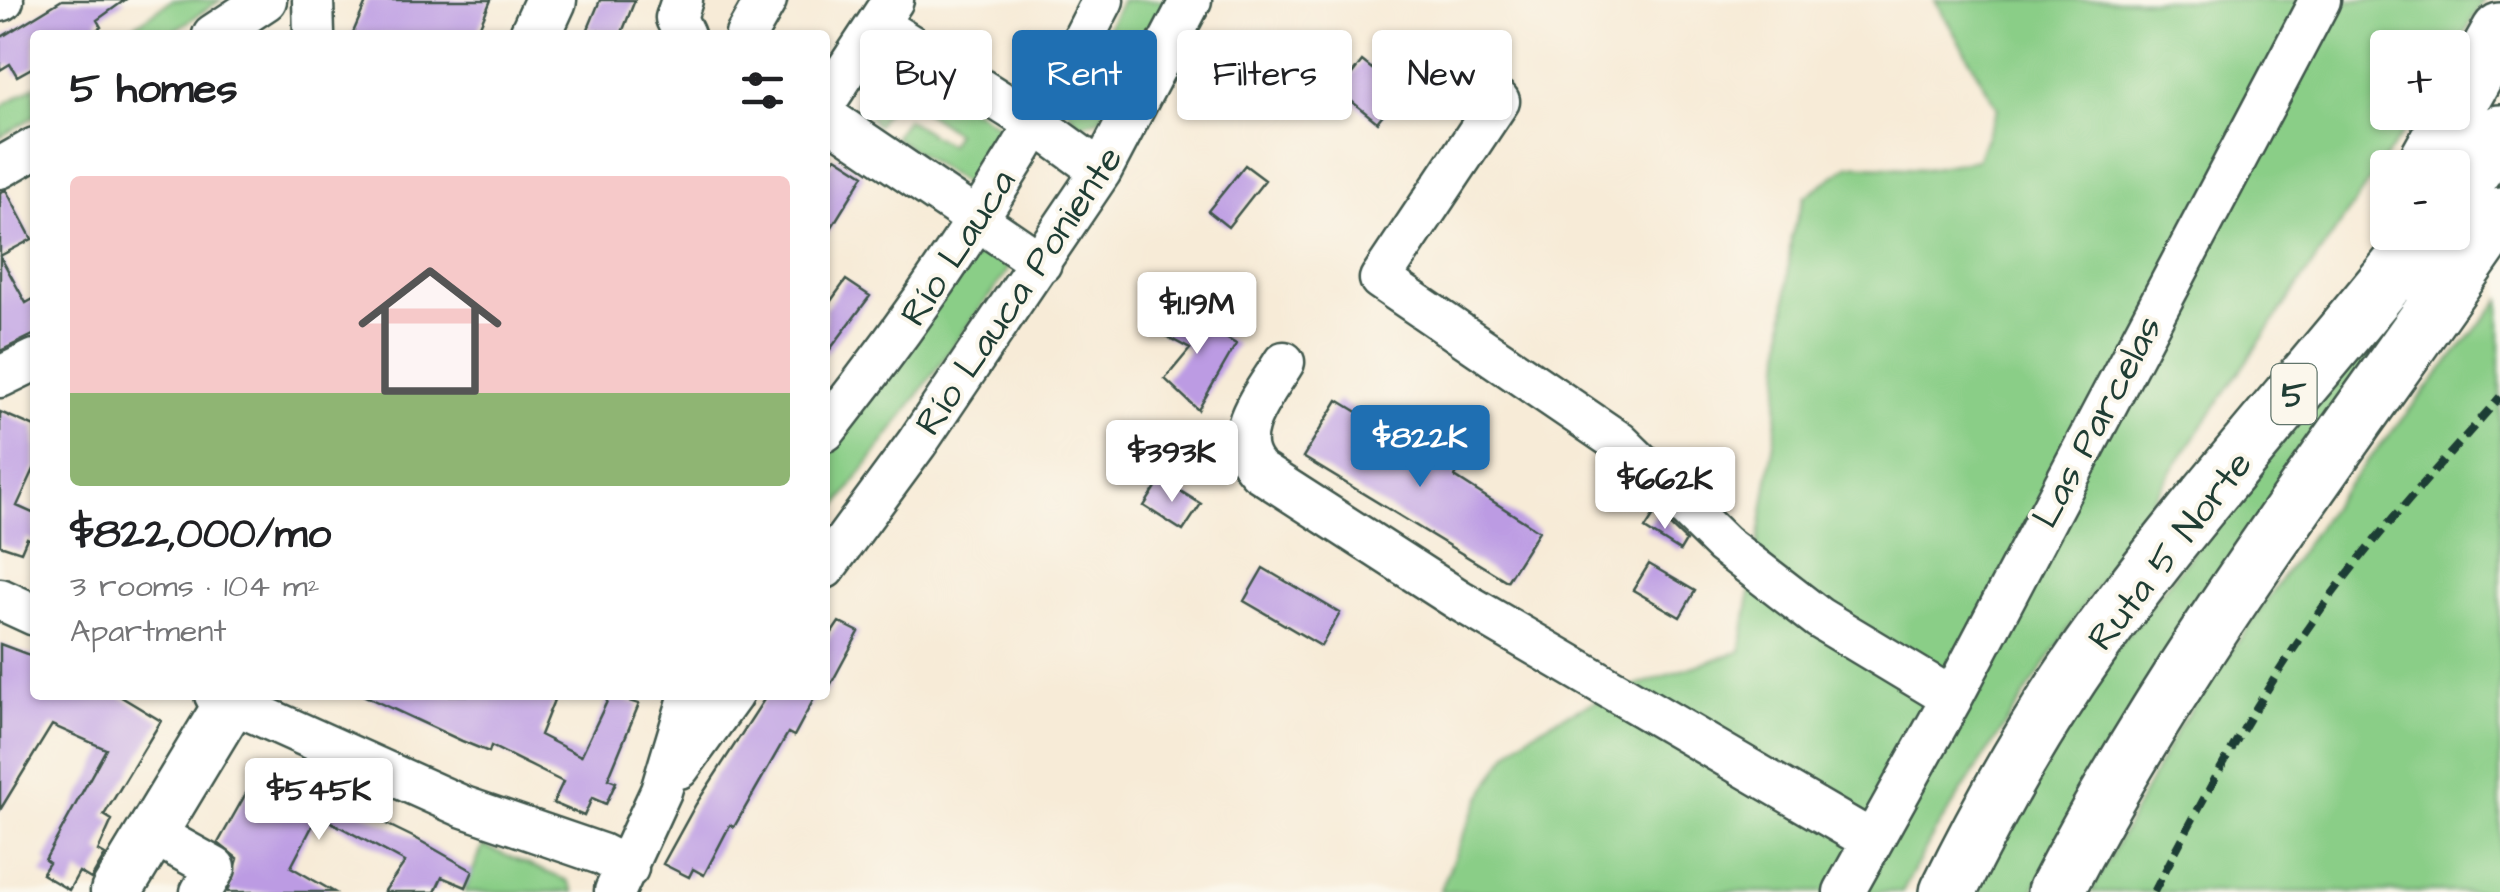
<!DOCTYPE html>
<html lang="en">
<head>
<meta charset="utf-8">
<style>
  body { margin:0; font-family:"Architects Daughter",sans-serif; background:#f6f6f6; color:#202124; height:100vh; display:flex; flex-direction:column; font-size:38px; white-space:nowrap }
  * { box-sizing:border-box; margin:0 }
  p { font-size:32px; color:#757577 }
  .icon { flex:none; width:55px; height:55px; fill:none; stroke:currentColor; stroke-width:2; stroke-linecap:round; stroke-linejoin:round }
  .map { position:relative; flex:1; overflow:hidden }
  .panel { position:absolute; left:30px; top:30px; width:800px; height:670px; display:flex; flex-direction:column; background:#fff; border-radius:10px; box-shadow:0 2px 8px #0004 }
  .panel>* { flex:none }
  .banner { position:absolute; left:860px; top:30px; width:950px; height:90px; display:flex; gap:20px }
  .controls { position:absolute; left:2370px; top:30px; display:grid; gap:20px }
  .controls a { display:grid; place-items:center; width:100px; height:100px; border-radius:10px; background:#fff; box-shadow:0 2px 8px #0004; font-size:50px }
  .price { position:absolute; translate:-50% -85px; padding:0 22px; border-radius:10px; background:#fff; color:#222; font-size:32px; line-height:65px; filter:drop-shadow(0 2px 5px #0008) }
  .price::after { content:''; position:absolute; left:50%; top:60px; width:30px; height:22px; margin-left:-15px; background:inherit; clip-path:polygon(0 0,100% 0,50% 100%) }
  .price.active { background:#1f6fb2; color:#fff }
  ul { padding:0; list-style:none }
  li { display:grid; align-content:center; gap:20px; height:530px; padding:0 40px }
  li+li { border-top:2px solid #e0e0e0 }
  li span { display:grid; place-items:center; height:310px; border-radius:10px; color:#555 }
  li>.icon { margin-inline-start:auto }
  span .icon { width:180px; height:180px; fill:#fffc; stroke-width:1 }
  li b { font-size:42px }
  h2 { display:flex; justify-content:space-between; align-items:center; height:120px; padding:0 40px; font-size:42px }
  .tag { padding:0 35px; border-radius:10px; background:#fff; box-shadow:0 2px 8px #0004; font-size:35px; line-height:90px }
  .tag.active { background:#1f6fb2; color:#fff }
  .map>svg:first-child { display:block }
  .green { fill:#8ace87; stroke:#54865e; stroke-width:2.5 }
  .building { fill:#bc9be3 }
  .lines { fill:none; stroke-linecap:round; stroke-linejoin:round }
  .minor-casing { stroke:#3f574c; stroke-width:45 }
  .major-casing { stroke:#3f574c; stroke-width:55 }
  .highway-casing { stroke:#3f574c; stroke-width:60 }
  .minor { stroke:#fff; stroke-width:40 }
  .major { stroke:#fff; stroke-width:50 }
  .highway { stroke:#fff; stroke-width:55 }
  .rail { stroke:#1f3d34; stroke-width:8; stroke-dasharray:15 8; stroke-linecap:butt }
  .labels { text-anchor:middle; stroke-width:8; stroke-linejoin:round; paint-order:stroke }
  .shield { fill:#fbf7ec; stroke:#61756b; stroke-width:2.5 }
  .shield-label { font-size:35px; font-weight:bold; fill:#1f3d34 }
  .street-label { font-size:38px; fill:#1f3d34; stroke:#fbf7ec }
</style>
</head>
<body>
<div class="map">
<svg width="2500" height="892" viewBox="0 0 2500 892">
  <rect width="100%" height="100%" fill="#fbf7ec"/>
  <filter id="ink" filterUnits="userSpaceOnUse"><feTurbulence type="fractalNoise" baseFrequency=".01" numOctaves="2"/><feDisplacementMap in="SourceGraphic" scale="20" xChannelSelector="R" yChannelSelector="G"/><feConvolveMatrix kernelMatrix="1 2 1 2 8 2 1 2 1" color-interpolation-filters="sRGB"/></filter>
  <filter id="wash" filterUnits="userSpaceOnUse"><feTurbulence type="fractalNoise" baseFrequency=".0048" numOctaves="4" result="noise"/><feDisplacementMap in="SourceGraphic" scale="40" xChannelSelector="R" yChannelSelector="G"/><feGaussianBlur stdDeviation="2.25" result="paint"/><feColorMatrix in="noise" values="0 0 0 0 0 0 0 0 0 0 0 0 0 0 0 0 0 1.4 0 .05"/><feComposite in="paint" operator="in"/></filter>
  <g filter="url(#wash)">
    <rect width="100%" height="100%" fill="#f7ebd7"/>
    <!-- green -->
    <path class="green" d="M172 0H221L167 35H121Z
      M1122 0H1172L1100 119 1079 125 1066 107Z
      M1935 0H2484L2453 53 2452 48H2388V112L2416 113 2175 466 1935 832 1902 892H1440C1459 845 1478 794 1509 753 1541 711 1687 669 1741 651L1776 429 1791 237 1804 197 1850 165 1926 169 1977 160 1998 108Z
      M891 52 915 67 877 126 857 103 881 58Z
      M931 82 1000 127 1006 137 980 180 966 185 894 137 906 119 949 145 956 133 916 106Z
      M35 86V116L0 137V107Z
      M2500 170V184L2348 395 2032 892H1970L2112 653Z
      M983 245 1008 263 1007 272 825 523V446Z
      M2500 300V892H2091L2178 728 2338 497Z
      M483 846 568 881 574 892H464Z"/>
    <g id="blocks">
      <!-- building -->
      <path class="building" d="M62 0H125L97 20 101 27 89 35H35V66L17 76 10 64 0 70V38Z
        M367 0H491L476 35H352Z
        M600 0H635L621 35 588 29Z
        M1382 57 1411 79 1377 122 1339 91 1362 61 1372 69Z
        M836 157 864 175 825 238V173Z
        M1245 165 1265 180 1228 227 1208 211Z
        M6 190 32 239 0 256 26 303 35 298V334L0 351V192Z
        M846 280 870 296 825 356V309Z
        M1176 309 1236 344 1198 410 1165 379 1190 349 1162 334Z
        M1338 400 1457 473 1455 477 1539 531 1507 581 1303 457Z
        M0 412 35 427V467L17 506 35 514V542L27 538 21 552 0 545Z
        M1161 479 1201 504 1183 531 1144 506Z
        M1656 512 1686 541 1680 551 1645 529Z
        M1649 564 1695 591 1680 617 1633 590Z
        M1263 568 1340 613 1321 646 1244 601Z
        M839 622 859 632 825 695V643Z
        M0 644 35 657V695H118L161 721 104 815 112 820 98 851 105 855 91 879 79 872 69 890 42 874 49 863 45 860 106 749 52 725 0 810Z
        M363 695H556L540 735 581 756 610 695 639 704 608 779 616 782 606 804 592 798 584 816 553 803 563 782 491 746 489 752 462 741Z
        M767 695H816L794 736 788 733 734 827 730 825 704 875 693 869 689 877 663 864 696 804Z
        M257 774 301 796 306 785 417 839 473 871 466 887 442 877 435 892H384L405 862 318 815 291 867 334 892H228L238 859 218 843Z"/>
    </g>
  </g>
  <g filter="url(#ink)">
    <use href="#blocks" fill-opacity="0" stroke="#3f574c" stroke-width="2.5"/>
    <g class="lines">
      <!-- minor casing -->
      <g class="minor-casing">
        <path id="minor" d="M313 0 314 35
          M682 0 676 18 684 35
          M0 1 3 0
          M878 25 1036 124 1101 171
          M213 35 266 0
          M746 35 766 0
          M1499 101 1380 279 1619 442 1723 544 1819 618 1952 698
          M825 103 893 0
          M825 116 1041 263
          M0 168 35 148
          M1284 362C1265 394 1225 437 1259 471L1459 600 1872 841
          M0 377 35 360
          M825 431C931 297 1026 154 1103 0
          M825 568 917 443 1101 171 1191 0
          M0 599 35 615
          M215 695 464 807 601 854 628 868
          M679 768 732 695
          M152 833 215 868 201 892
          M615 891 661 791 690 695
          M1844 892 1952 698 2320 0"/>
      </g>
      <!-- major casing -->
      <g class="major-casing">
        <path id="major" d="M535 35 551 0
          M116 892 235 695"/>
      </g>
      <!-- highway casing -->
      <g class="highway-casing">
        <path id="highway" d="M2423 168 2500 31
          M2452 198 2500 133
          M1948 892C1989 808 2036 725 2090 648 2193 503 2316 372 2426 232
          M2055 892C2180 650 2346 438 2500 215"/>
      </g>
      <!-- minor -->
      <use href="#minor" class="minor"/>
      <!-- major -->
      <use href="#major" class="major"/>
      <!-- highway -->
      <use href="#highway" class="highway"/>
      <!-- rail -->
      <path class="rail" d="M2154 892C2205 795 2257 698 2322 608 2375 534 2440 466 2500 397"/>
    </g>
  </g>
  <g class="labels">
    <!-- shield labels -->
    <rect class="shield" x="2271.5" y="364" width="45" height="60" rx="8"/>
    <g class="shield-label">
      <text x="2294" y="406">5</text>
    </g>
    <!-- street labels -->
    <g class="street-label">
      <text transform="translate(957 247) rotate(-57)" y="13">Río Lauca</text>
      <text transform="translate(1018 290) rotate(-56)" y="13">Río Lauca Poniente</text>
      <text transform="translate(2096 421) rotate(-62)" y="13">Las Parcelas</text>
      <text transform="translate(2169 550) rotate(-52)" y="13">Ruta 5 Norte</text>
    </g>
  </g>
</svg>
<div class="controls">
<a>+</a>
<a>−</a>
</div>
<b class="price" style="left:1197px;top:357px">$1.19M</b>
<b class="price active" style="left:1420px;top:490px">$822K</b>
<b class="price" style="left:1172px;top:505px">$393K</b>
<b class="price" style="left:1665px;top:532px">$662K</b>
<b class="price" style="left:319px;top:843px">$545K</b>
<div class="banner">
<a class="tag">Buy</a>
<a class="tag active">Rent</a>
<a class="tag">Filters</a>
<a class="tag">New</a>
</div>
<section class="panel">
<h2>5 homes<svg class="icon" aria-label="filters" viewBox="0 0 24 24"><path d="M4 7h16M4 17h16"/><circle cx="9" cy="7" r="2"/><circle cx="15" cy="17" r="2"/></svg></h2>
<ul>
<li><span style="background:linear-gradient(#f6c9c9 70%,#8fb573 0)"><svg class="icon" aria-label="home" viewBox="0 0 24 24"><path d="M3 11l9-7 9 7M6 9v11h12V9"/></svg></span><div><b>$822,000/mo</b><p>3 rooms · 104 m²</p><p>Apartment</p></div></li>
</ul>
</section>
</div>
</body>
</html>
